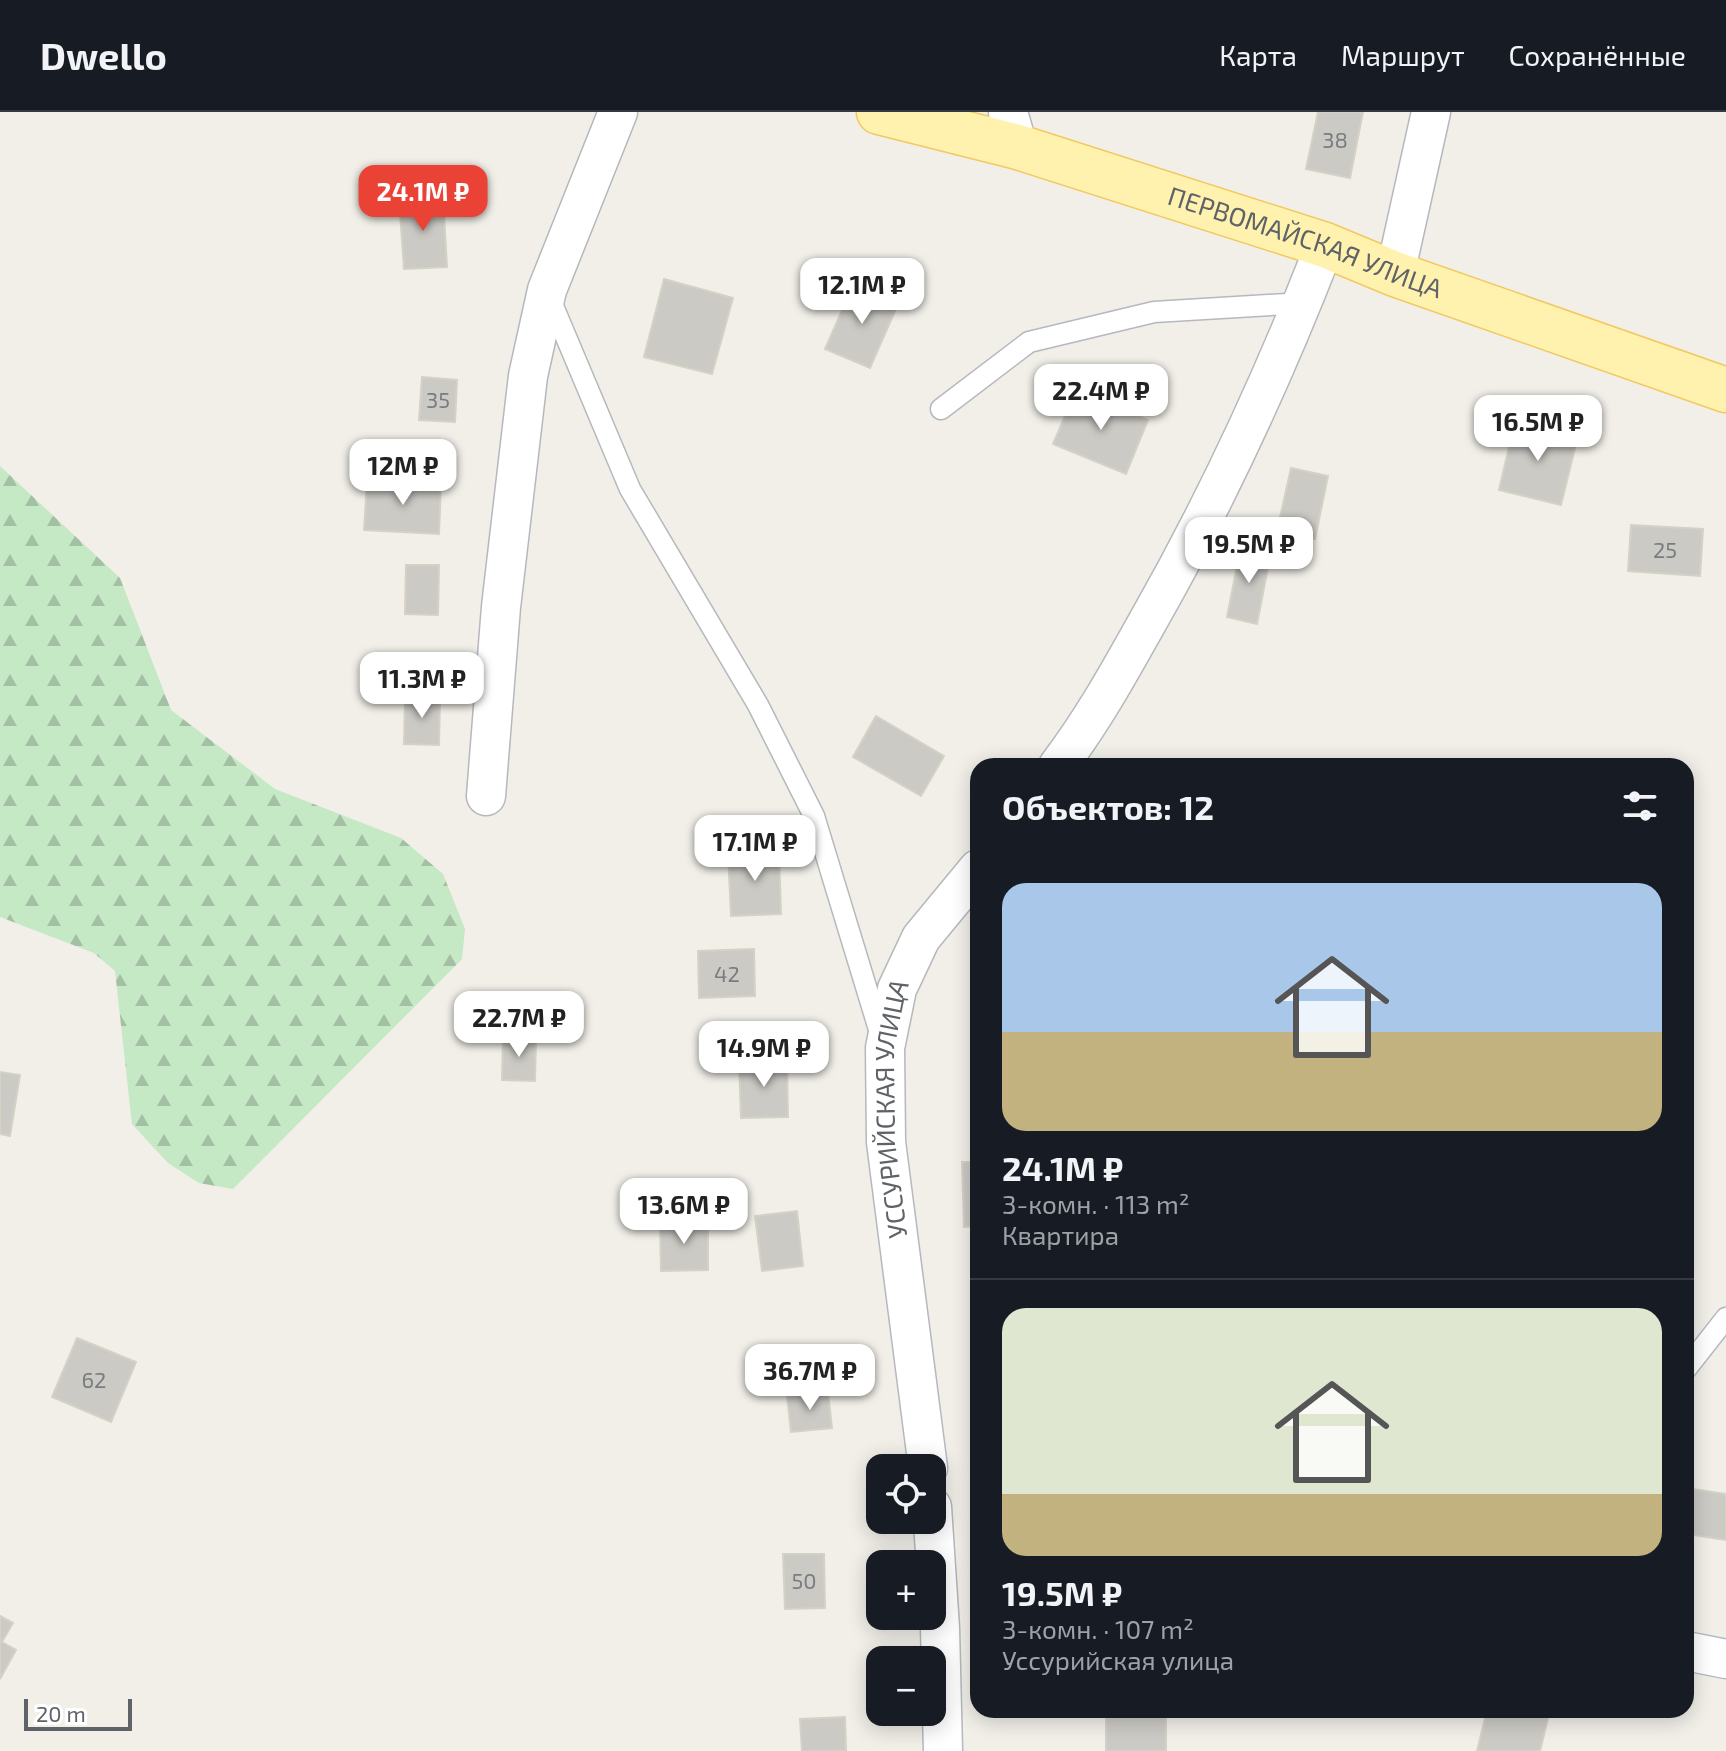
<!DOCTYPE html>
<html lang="ru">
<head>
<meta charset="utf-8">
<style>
  body { margin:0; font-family:"Exo 2",sans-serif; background:#20242c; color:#f1f3f6; height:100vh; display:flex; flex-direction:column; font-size:30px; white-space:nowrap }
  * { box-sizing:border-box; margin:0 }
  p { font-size:26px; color:#9ea1a6 }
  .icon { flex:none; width:44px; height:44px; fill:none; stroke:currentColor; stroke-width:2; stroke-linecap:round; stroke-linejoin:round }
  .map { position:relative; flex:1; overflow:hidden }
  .side { position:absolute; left:970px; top:646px; width:724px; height:960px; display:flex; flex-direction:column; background:#171b24; border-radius:24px; box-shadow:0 4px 20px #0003 }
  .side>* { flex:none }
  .controls { position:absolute; left:866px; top:1342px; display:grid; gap:16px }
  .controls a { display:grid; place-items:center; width:80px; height:80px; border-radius:16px; background:#171b24; box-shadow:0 4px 20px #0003; font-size:40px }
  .scale { position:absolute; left:24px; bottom:20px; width:108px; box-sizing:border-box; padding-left:8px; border:4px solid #5f6368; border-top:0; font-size:22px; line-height:28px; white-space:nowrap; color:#5f6368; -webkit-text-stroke:6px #fff; paint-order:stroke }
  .price { position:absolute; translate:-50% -68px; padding:0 18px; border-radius:16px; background:#fff; color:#222; font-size:26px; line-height:52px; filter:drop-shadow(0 2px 4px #0008) }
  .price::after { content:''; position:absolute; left:50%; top:48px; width:24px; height:18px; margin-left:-12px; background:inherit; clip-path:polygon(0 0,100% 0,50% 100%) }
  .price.active { background:#ea4335; color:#fff }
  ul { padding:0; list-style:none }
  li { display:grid; align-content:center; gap:16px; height:424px; padding:0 32px }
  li+li { border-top:2px solid #363941 }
  li span { display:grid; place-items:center; height:248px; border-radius:24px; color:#555 }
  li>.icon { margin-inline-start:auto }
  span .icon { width:144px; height:144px; fill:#fffc; stroke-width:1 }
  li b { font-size:34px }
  h2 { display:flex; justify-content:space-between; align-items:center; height:96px; padding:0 32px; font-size:34px }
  header { display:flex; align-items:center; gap:48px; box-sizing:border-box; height:112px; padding:0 40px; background:#171b24; border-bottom:2px solid #363941 }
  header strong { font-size:38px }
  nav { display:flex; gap:44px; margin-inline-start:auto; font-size:28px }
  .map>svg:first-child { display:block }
  .forest { fill:url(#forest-firs) }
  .building { fill:#cccac5; stroke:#d6d1c6; stroke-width:2 }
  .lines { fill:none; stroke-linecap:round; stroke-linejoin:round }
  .service-casing { stroke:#b5b8bc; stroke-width:23 }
  .minor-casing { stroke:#b5b8bc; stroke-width:41 }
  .primary-casing { stroke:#f2c960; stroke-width:47 }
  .service { stroke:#fff; stroke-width:20 }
  .minor { stroke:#fff; stroke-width:38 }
  .primary { stroke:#fff2af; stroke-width:44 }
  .labels { text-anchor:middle; stroke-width:8; stroke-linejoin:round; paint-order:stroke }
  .number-label { font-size:22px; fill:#7a7d7f }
  .street-label { font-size:26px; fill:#5f6368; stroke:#fff }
</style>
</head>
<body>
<header>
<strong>Dwello</strong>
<nav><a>Карта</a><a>Маршрут</a><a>Сохранённые</a></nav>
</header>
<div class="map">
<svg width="1726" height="1639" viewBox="0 0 1726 1639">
  <defs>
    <pattern id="forest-firs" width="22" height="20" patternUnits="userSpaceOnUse" patternTransform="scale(2)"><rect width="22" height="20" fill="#c5e8c5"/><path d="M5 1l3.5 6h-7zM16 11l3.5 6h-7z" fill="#a3c0a4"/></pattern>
  </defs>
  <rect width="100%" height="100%" fill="#f1efe8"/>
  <!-- forest -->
  <path class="forest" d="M0 354 120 466 171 598 275 677 401 726 443 762 465 817 462 847 233 1077 199 1071 168 1051 132 1012 115 859 94 841 0 805Z"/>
  <!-- building -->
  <path class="building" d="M1318 0H1363L1350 66 1306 57Z
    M443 85 447 155 404 157 399 87Z
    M664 167 733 186 712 262 644 245Z
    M854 171 899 190 870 256 825 237Z
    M422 265 457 268 455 310 419 308Z
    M1076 278 1148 308 1126 362 1053 332Z
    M1515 309 1578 324 1561 393 1499 378Z
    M1291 356 1328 364 1315 427 1277 419Z
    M367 368 441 372 439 422 364 418Z
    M1631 413 1703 417 1700 464 1628 459Z
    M1241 434 1271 440 1257 512 1227 505Z
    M406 453H439L438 503 405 502Z
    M405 584 440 585 439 633 404 632Z
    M876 604 944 644 921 684 853 645Z
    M779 739 781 802 731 804 728 741Z
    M754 837 755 884 699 886 698 839Z
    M503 925H536L535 969 502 968Z
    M787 948 788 1005 741 1006 739 949Z
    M0 960 20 963 10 1024 0 1022Z
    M962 1050H978V1114L964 1115Z
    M797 1099 803 1154 762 1159 755 1104Z
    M660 1110H708V1158L661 1159Z
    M77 1226 136 1250 111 1310 52 1285Z
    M828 1280 832 1316 791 1320 787 1284Z
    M1686 1376 1726 1382V1428L1686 1422Z
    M783 1442H824L825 1496 785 1497Z
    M0 1504 13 1511 2 1530 16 1538 0 1567Z
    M1487 1598H1550L1540 1639H1477Z
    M1106 1603 1166 1604V1639H1106Z
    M845 1605 846 1639H802L800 1607Z"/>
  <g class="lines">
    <!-- service casing -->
    <g class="service-casing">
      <path id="service" d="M550 187 630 377 758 593 814 704 881 924
        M941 297 1029 230 1154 200 1303 191
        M1686 1257 1726 1206"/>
    </g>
    <!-- minor casing -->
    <g class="minor-casing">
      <g id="minor">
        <path d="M1008 0 1018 35"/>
        <path d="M1395 162 1431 0"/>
        <path d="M1058 654C1093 608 1120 559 1148 509 1217 388 1275 262 1325 133"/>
        <path d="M486 684 501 495 528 264 547 178 618 0"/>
        <path id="s1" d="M928 1356 886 1030 885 936 897 877 921 826 978 757"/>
        <path d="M932 1395 940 1516 943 1639"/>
        <path d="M1686 1539 1726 1547"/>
      </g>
    </g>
    <!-- primary casing -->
    <g class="primary-casing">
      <g id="primary">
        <path id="s2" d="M879 0 1018 35 1325 133 1395 162 1726 278"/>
      </g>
    </g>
    <!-- service -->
    <use href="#service" class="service"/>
    <!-- minor -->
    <use href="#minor" class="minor"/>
    <!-- primary -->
    <use href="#primary" class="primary"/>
  </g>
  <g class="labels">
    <!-- number labels -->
    <g class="number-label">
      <text x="1335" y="36">38</text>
      <text x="438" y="296">35</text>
      <text x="1665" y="446">25</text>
      <text x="727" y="870">42</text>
      <text x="94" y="1276">62</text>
      <text x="804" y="1477">50</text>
    </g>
    <!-- street labels -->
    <g class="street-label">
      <text dy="9" stroke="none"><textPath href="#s2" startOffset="446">ПЕРВОМАЙСКАЯ УЛИЦА</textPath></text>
      <text dy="9" stroke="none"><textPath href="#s1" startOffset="362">УССУРИЙСКАЯ УЛИЦА</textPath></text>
    </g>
  </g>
</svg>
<div class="controls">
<a><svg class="icon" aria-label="locate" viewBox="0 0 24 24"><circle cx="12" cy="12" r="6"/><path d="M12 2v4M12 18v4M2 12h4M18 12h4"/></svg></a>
<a>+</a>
<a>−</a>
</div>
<div class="scale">20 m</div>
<b class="price active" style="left:423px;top:121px">24.1M ₽</b>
<b class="price" style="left:862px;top:214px">12.1M ₽</b>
<b class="price" style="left:1101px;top:320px">22.4M ₽</b>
<b class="price" style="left:1538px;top:351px">16.5M ₽</b>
<b class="price" style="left:403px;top:395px">12M ₽</b>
<b class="price" style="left:1249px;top:473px">19.5M ₽</b>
<b class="price" style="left:422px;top:608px">11.3M ₽</b>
<b class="price" style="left:755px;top:771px">17.1M ₽</b>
<b class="price" style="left:519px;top:947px">22.7M ₽</b>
<b class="price" style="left:764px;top:977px">14.9M ₽</b>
<b class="price" style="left:684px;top:1134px">13.6M ₽</b>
<b class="price" style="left:810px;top:1300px">36.7M ₽</b>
<section class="side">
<h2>Объектов: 12<svg class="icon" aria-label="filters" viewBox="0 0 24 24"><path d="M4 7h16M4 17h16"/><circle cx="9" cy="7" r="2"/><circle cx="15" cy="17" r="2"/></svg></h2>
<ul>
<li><span style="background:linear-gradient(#a9c7e8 60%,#c2b280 0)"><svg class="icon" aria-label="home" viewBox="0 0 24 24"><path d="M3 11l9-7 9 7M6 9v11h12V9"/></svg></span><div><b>24.1M ₽</b><p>3-комн. · 113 m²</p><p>Квартира</p></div></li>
<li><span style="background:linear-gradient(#dfe7d0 75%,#c2b280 0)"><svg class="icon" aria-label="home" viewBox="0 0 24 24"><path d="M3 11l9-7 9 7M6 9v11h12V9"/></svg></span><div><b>19.5M ₽</b><p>3-комн. · 107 m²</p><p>Уссурийская улица</p></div></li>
</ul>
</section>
</div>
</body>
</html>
